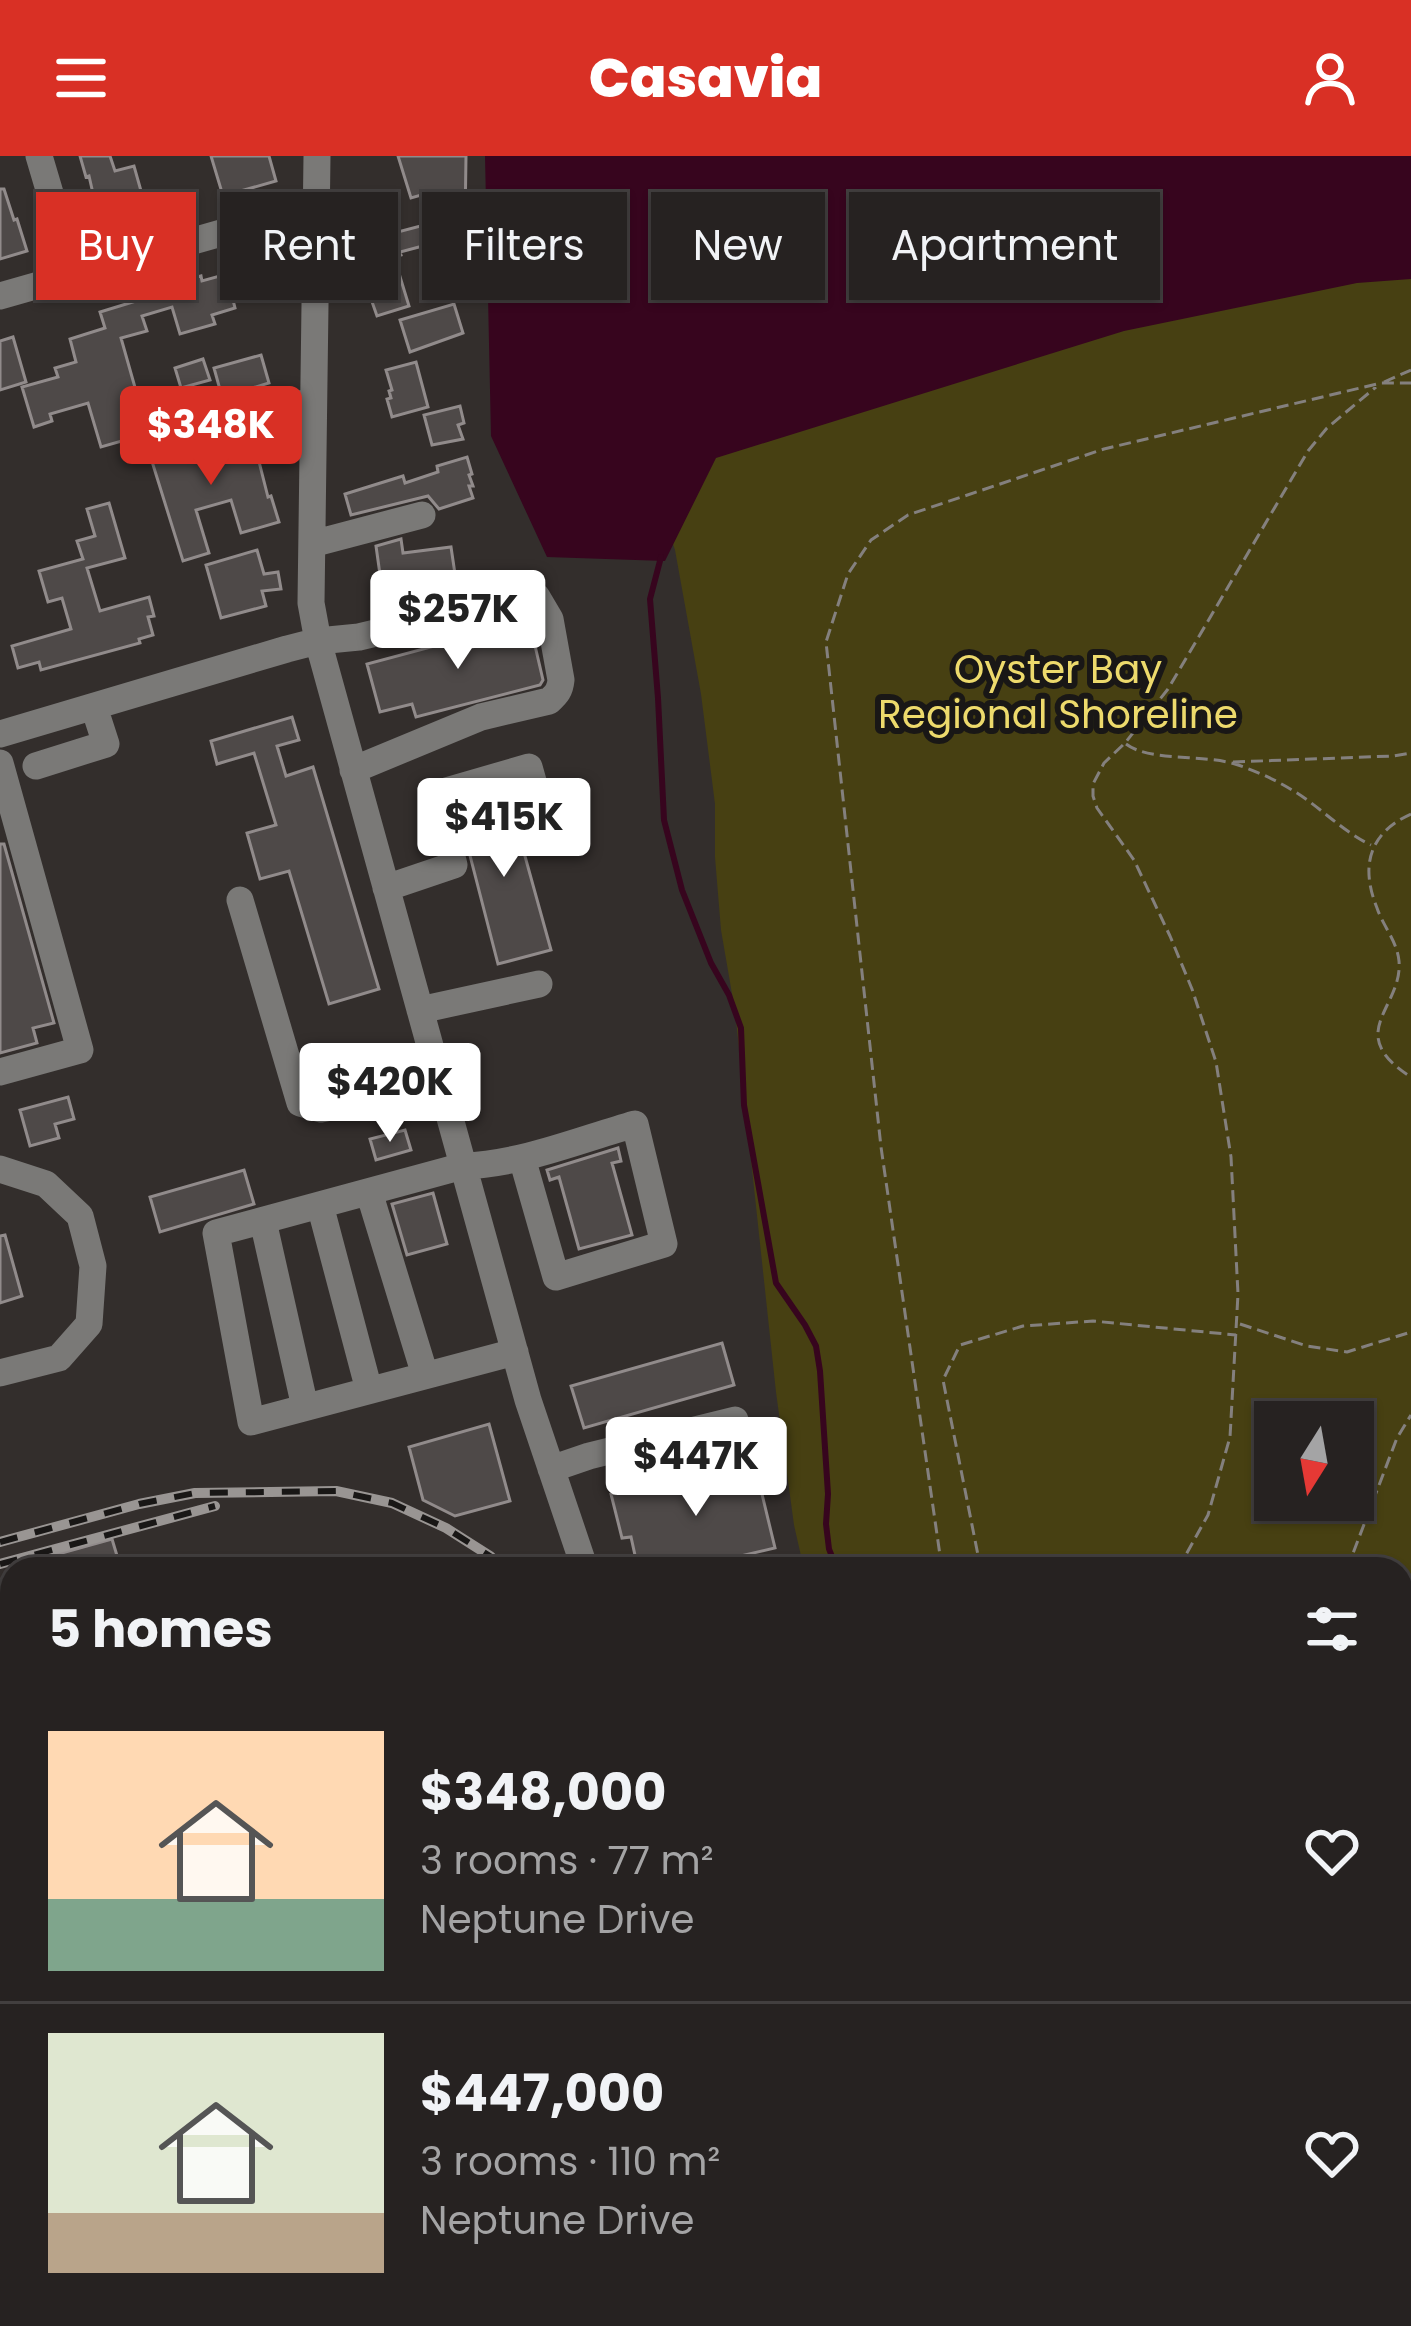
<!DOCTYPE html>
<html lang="en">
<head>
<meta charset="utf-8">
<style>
  body { margin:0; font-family:Poppins,sans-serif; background:#2e2a2a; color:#f1f3f6; height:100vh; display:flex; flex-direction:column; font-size:45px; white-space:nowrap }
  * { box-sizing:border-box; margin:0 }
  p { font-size:39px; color:#a4a4a5 }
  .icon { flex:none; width:66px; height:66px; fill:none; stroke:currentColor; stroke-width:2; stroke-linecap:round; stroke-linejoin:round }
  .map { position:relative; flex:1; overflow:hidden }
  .panel { position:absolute; left:0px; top:1401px; width:1413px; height:771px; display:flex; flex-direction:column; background:#262221; border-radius:36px 36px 0 0; box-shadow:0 3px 9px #0004,0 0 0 3px #423f3f }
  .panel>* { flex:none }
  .top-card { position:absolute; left:36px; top:36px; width:1341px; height:108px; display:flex; gap:24px }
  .needle { width:78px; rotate:191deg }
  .fabs { position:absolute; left:1254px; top:1245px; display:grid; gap:24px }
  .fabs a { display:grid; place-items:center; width:120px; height:120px; border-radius:0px; background:#262221; box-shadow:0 3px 9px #0004,0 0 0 3px #423f3f; font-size:60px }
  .price { position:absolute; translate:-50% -102px; padding:0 27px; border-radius:12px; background:#fff; color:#222; font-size:39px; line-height:78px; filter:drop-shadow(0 3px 6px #0008) }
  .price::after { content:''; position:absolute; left:50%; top:72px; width:36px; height:27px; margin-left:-18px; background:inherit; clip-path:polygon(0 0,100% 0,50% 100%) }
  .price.on { background:#d93025; color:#fff }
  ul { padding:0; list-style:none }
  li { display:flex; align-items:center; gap:36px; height:300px; padding:0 48px }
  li+li { border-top:3px solid #423f3f }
  li span { display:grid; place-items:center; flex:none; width:336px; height:240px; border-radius:0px; color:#555 }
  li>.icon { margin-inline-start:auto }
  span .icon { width:144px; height:144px; fill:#fffc; stroke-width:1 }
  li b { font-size:51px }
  h2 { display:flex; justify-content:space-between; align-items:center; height:144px; padding:0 48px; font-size:51px }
  .chip { padding:0 42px; border-radius:0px; background:#262221; box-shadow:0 3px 9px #0004,0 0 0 3px #423f3f; font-size:42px; line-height:108px }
  .chip.on { background:#d93025; color:#fff }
  header { display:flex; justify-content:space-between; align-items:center; height:156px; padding:0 48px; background:#d93025; color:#fff; font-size:54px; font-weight:800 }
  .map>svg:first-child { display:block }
  .built { fill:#403631 }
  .green { fill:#474012; fill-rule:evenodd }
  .water { fill:#37051e }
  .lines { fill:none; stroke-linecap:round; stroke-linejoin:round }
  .stream { stroke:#37051e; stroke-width:6 }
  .building { fill:#4e4948; stroke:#918b8b; stroke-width:3 }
  .path { stroke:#84807e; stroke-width:3; stroke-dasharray:12 6; stroke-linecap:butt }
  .minor { stroke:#7a7977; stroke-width:27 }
  .rail-casing { stroke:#999593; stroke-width:10 }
  .rail { stroke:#191716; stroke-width:6; stroke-dasharray:18; stroke-linecap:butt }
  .labels { text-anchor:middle; stroke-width:12; stroke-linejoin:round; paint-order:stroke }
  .park-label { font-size:39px; fill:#edda6c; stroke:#191716 }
</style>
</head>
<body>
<header><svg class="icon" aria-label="menu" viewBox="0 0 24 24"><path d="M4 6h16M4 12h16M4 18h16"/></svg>Casavia<svg class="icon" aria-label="person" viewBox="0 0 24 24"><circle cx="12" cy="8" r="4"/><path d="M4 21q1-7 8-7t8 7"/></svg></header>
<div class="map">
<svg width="1411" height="2170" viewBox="0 0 1411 2170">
  <rect width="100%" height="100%" fill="#332e2c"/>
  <!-- built -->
  <path class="built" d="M903 2160H1291L1292 2170H881Z"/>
  <!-- green -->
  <path class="green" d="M1411 101V2170H1306L1304 2160H1401V1413H804L794 1369 776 1236 735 855 721 774 715 701V648L701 538 675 394 652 325 662 291ZM1275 1266H1353V1344H1275Z"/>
  <!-- water -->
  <path class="water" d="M485 0H1411V123L1357 127 1124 175 716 302 665 405 547 401 491 280Z"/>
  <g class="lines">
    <!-- stream -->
    <path class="stream" d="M661 401 650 443 658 542 664 664 682 734 711 807 729 839 741 872 744 949 776 1127 805 1169 816 1190 820 1215 828 1338 826 1368 829 1393 837 1413
      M554 2170 622 2160"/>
  </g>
  <!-- building -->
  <path class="building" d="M80 0H110L115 15 134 10 143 42 135 46 140 64 102 77 89 20 86 21Z
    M211 0H269L276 25 223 40Z
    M398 0H466L464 137 448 142 449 83 400 96 401 99 394 101 409 150 377 160 370 140 360 143 355 126 363 124 351 85 373 78 369 64 392 57 398 76 436 66 428 37 411 42Z
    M0 33H4L14 64 17 63 27 95 0 103Z
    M266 102 274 127 232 140 235 152 212 159 215 168 180 178 172 151 142 160 147 175 121 182 138 242 126 245 136 281 101 291 88 247 50 258 52 265 34 271 22 231 58 221 55 212 76 206 70 183 105 172 100 156 149 141 167 134 166 130 201 120 202 125 242 114 241 109Z
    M454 148 463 177 410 196 400 164Z
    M13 181 26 226 0 234V185Z
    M261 199 269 227 222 241 214 212Z
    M203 203 210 224 181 232 175 212Z
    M416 206 428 251 392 261 387 243 391 242 389 235 392 234 386 214Z
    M460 250 464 267 458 269 463 283 432 289 424 259Z
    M163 278 167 287 177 293 180 303 218 292 217 286 248 279 249 283 253 282 268 341 271 340 279 366 241 377 231 344 196 354 209 397 183 405 145 283Z
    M467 301 472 318 469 319 473 330H469L473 342 439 353 428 340 351 359 345 338 403 320 405 327 438 316 437 310Z
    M109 347 125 402 87 412 100 455 149 441 154 460 148 461 153 479 139 483 140 487 41 514 39 506 18 512 12 490 71 473 62 442 48 446 39 415 83 403 77 385 95 380 87 353Z
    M401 383 403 397 451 391 455 418 445 419 447 430 383 440 376 390Z
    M257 394 264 418 278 416 281 433 262 435 266 450 221 462 206 409Z
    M529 464 543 524 540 529 416 561 412 548 380 556 367 508 453 485 456 496 486 487 483 477Z
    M292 561 299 584 277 590 286 620 313 611 379 833 329 848 289 715 260 723 247 677 276 669 254 597 217 608 211 585Z
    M508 639 551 794 498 808 458 653Z
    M0 688H4L54 867 33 872 37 887 0 897Z
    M68 941 74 963 55 968 59 982 30 990 20 954Z
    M405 974 411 994 376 1004 370 983Z
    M618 992 621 1005 612 1007 632 1079 579 1093 559 1021 550 1024 547 1014Z
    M244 1014 254 1048 160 1076 150 1041Z
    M433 1037 447 1088 407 1099 392 1048Z
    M5 1079 22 1140 0 1147V1080Z
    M722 1187 734 1229 584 1272 571 1230Z
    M489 1268 510 1345 455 1360 423 1344 409 1291Z
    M754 1305 775 1392 685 1413H638L631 1381 622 1382 611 1338Z
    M112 1383 121 1413H22V1408Z"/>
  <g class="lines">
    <!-- path -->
    <path class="path" d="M1384 226 1411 214
      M1126 588C1150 606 1202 598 1235 608 1262 617 1287 629 1310 646 1330 661 1348 678 1371 689
      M1233 606 1393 600 1411 597
      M1411 658C1369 677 1360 710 1377 752 1383 770 1397 785 1399 805 1403 852 1342 877 1411 921
      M1240 1168 1307 1190 1347 1196 1411 1176
      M942 1413 881 991 826 486 848 418 871 384 908 359 1104 293 1381 227H1411
      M985 1413 978 1399 943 1224 960 1189 1023 1170 1093 1165 1236 1179
      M1178 1413 1208 1359 1230 1281 1238 1138 1231 1001 1216 906 1192 833 1170 780 1134 704 1097 652 1093 640V628L1104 607 1125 587 1168 533 1308 295 1327 272 1376 231
      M1347 1413 1397 1282 1411 1259
      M1401 1592H1411
      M1401 1657 1411 1636
      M1401 1974 1411 1973
      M1401 2098 1411 2114
      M1400 2170 1411 2126"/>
    <!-- minor -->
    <path class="minor" d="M39 0 74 118
      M317 0 311 447 318 485 528 1244 585 1413
      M0 140 316 50
      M181 276 313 245
      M312 388 422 359
      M0 578 287 493 318 485 359 481 463 456 506 438 537 441 550 463 561 524C560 534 557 538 549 545L481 561 353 614
      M0 607 80 894 0 916
      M36 610 106 588 94 551
      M386 732 454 709 436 638 529 611 542 657
      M240 744 300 947 321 953 440 928
      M420 854 539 828
      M0 1013 46 1028 80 1060 93 1110 89 1168 59 1202 0 1217
      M369 1036 425 1219
      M320 1049 369 1234
      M263 1065 305 1251
      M515 1196 251 1266 216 1077 463 1010C522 1008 579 984 635 968L664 1088 556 1121 522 1002
      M551 1313 589 1300 735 1264
      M0 1604 12 1602
      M0 1660 11 1657 12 1664
      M0 1891 6 1923 12 1922"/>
    <!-- rail casing -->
    <g class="rail-casing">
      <path id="rail" d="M0 1386 139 1348 195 1337 336 1335 392 1347 446 1372 490 1400 504 1413
        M0 1408 215 1350
        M407 2170 425 2160"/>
    </g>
    <!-- rail -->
    <use href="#rail" class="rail"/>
  </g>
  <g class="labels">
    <!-- park labels -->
    <g class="park-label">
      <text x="1058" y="527">Oyster Bay<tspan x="1058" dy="45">Regional Shoreline</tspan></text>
    </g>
  </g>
</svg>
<div class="fabs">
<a><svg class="needle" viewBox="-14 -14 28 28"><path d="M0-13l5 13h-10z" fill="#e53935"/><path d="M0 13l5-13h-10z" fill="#a4a4a5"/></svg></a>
</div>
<b class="price on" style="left:211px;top:332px">$348K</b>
<b class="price" style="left:458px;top:516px">$257K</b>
<b class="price" style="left:504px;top:724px">$415K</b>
<b class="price" style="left:390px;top:989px">$420K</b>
<b class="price" style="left:696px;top:1363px">$447K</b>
<div class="top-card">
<a class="chip on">Buy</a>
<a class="chip">Rent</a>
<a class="chip">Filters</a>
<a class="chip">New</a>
<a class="chip">Apartment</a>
</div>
<section class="panel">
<h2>5 homes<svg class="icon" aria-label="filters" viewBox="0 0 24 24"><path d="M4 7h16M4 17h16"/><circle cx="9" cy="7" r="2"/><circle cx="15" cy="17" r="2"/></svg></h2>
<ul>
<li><span style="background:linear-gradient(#ffd9b3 70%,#7fa58c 0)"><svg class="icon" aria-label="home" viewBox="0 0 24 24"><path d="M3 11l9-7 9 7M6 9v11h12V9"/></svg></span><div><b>$348,000</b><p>3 rooms · 77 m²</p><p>Neptune Drive</p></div><svg class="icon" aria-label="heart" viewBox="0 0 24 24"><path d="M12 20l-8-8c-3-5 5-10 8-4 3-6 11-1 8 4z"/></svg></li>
<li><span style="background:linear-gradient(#dfe7d0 75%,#b9a48a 0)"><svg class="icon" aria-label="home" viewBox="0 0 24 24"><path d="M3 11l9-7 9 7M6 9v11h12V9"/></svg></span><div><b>$447,000</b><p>3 rooms · 110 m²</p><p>Neptune Drive</p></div><svg class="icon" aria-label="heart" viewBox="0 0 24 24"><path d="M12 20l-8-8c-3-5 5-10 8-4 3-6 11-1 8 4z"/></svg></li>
</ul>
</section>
</div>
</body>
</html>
